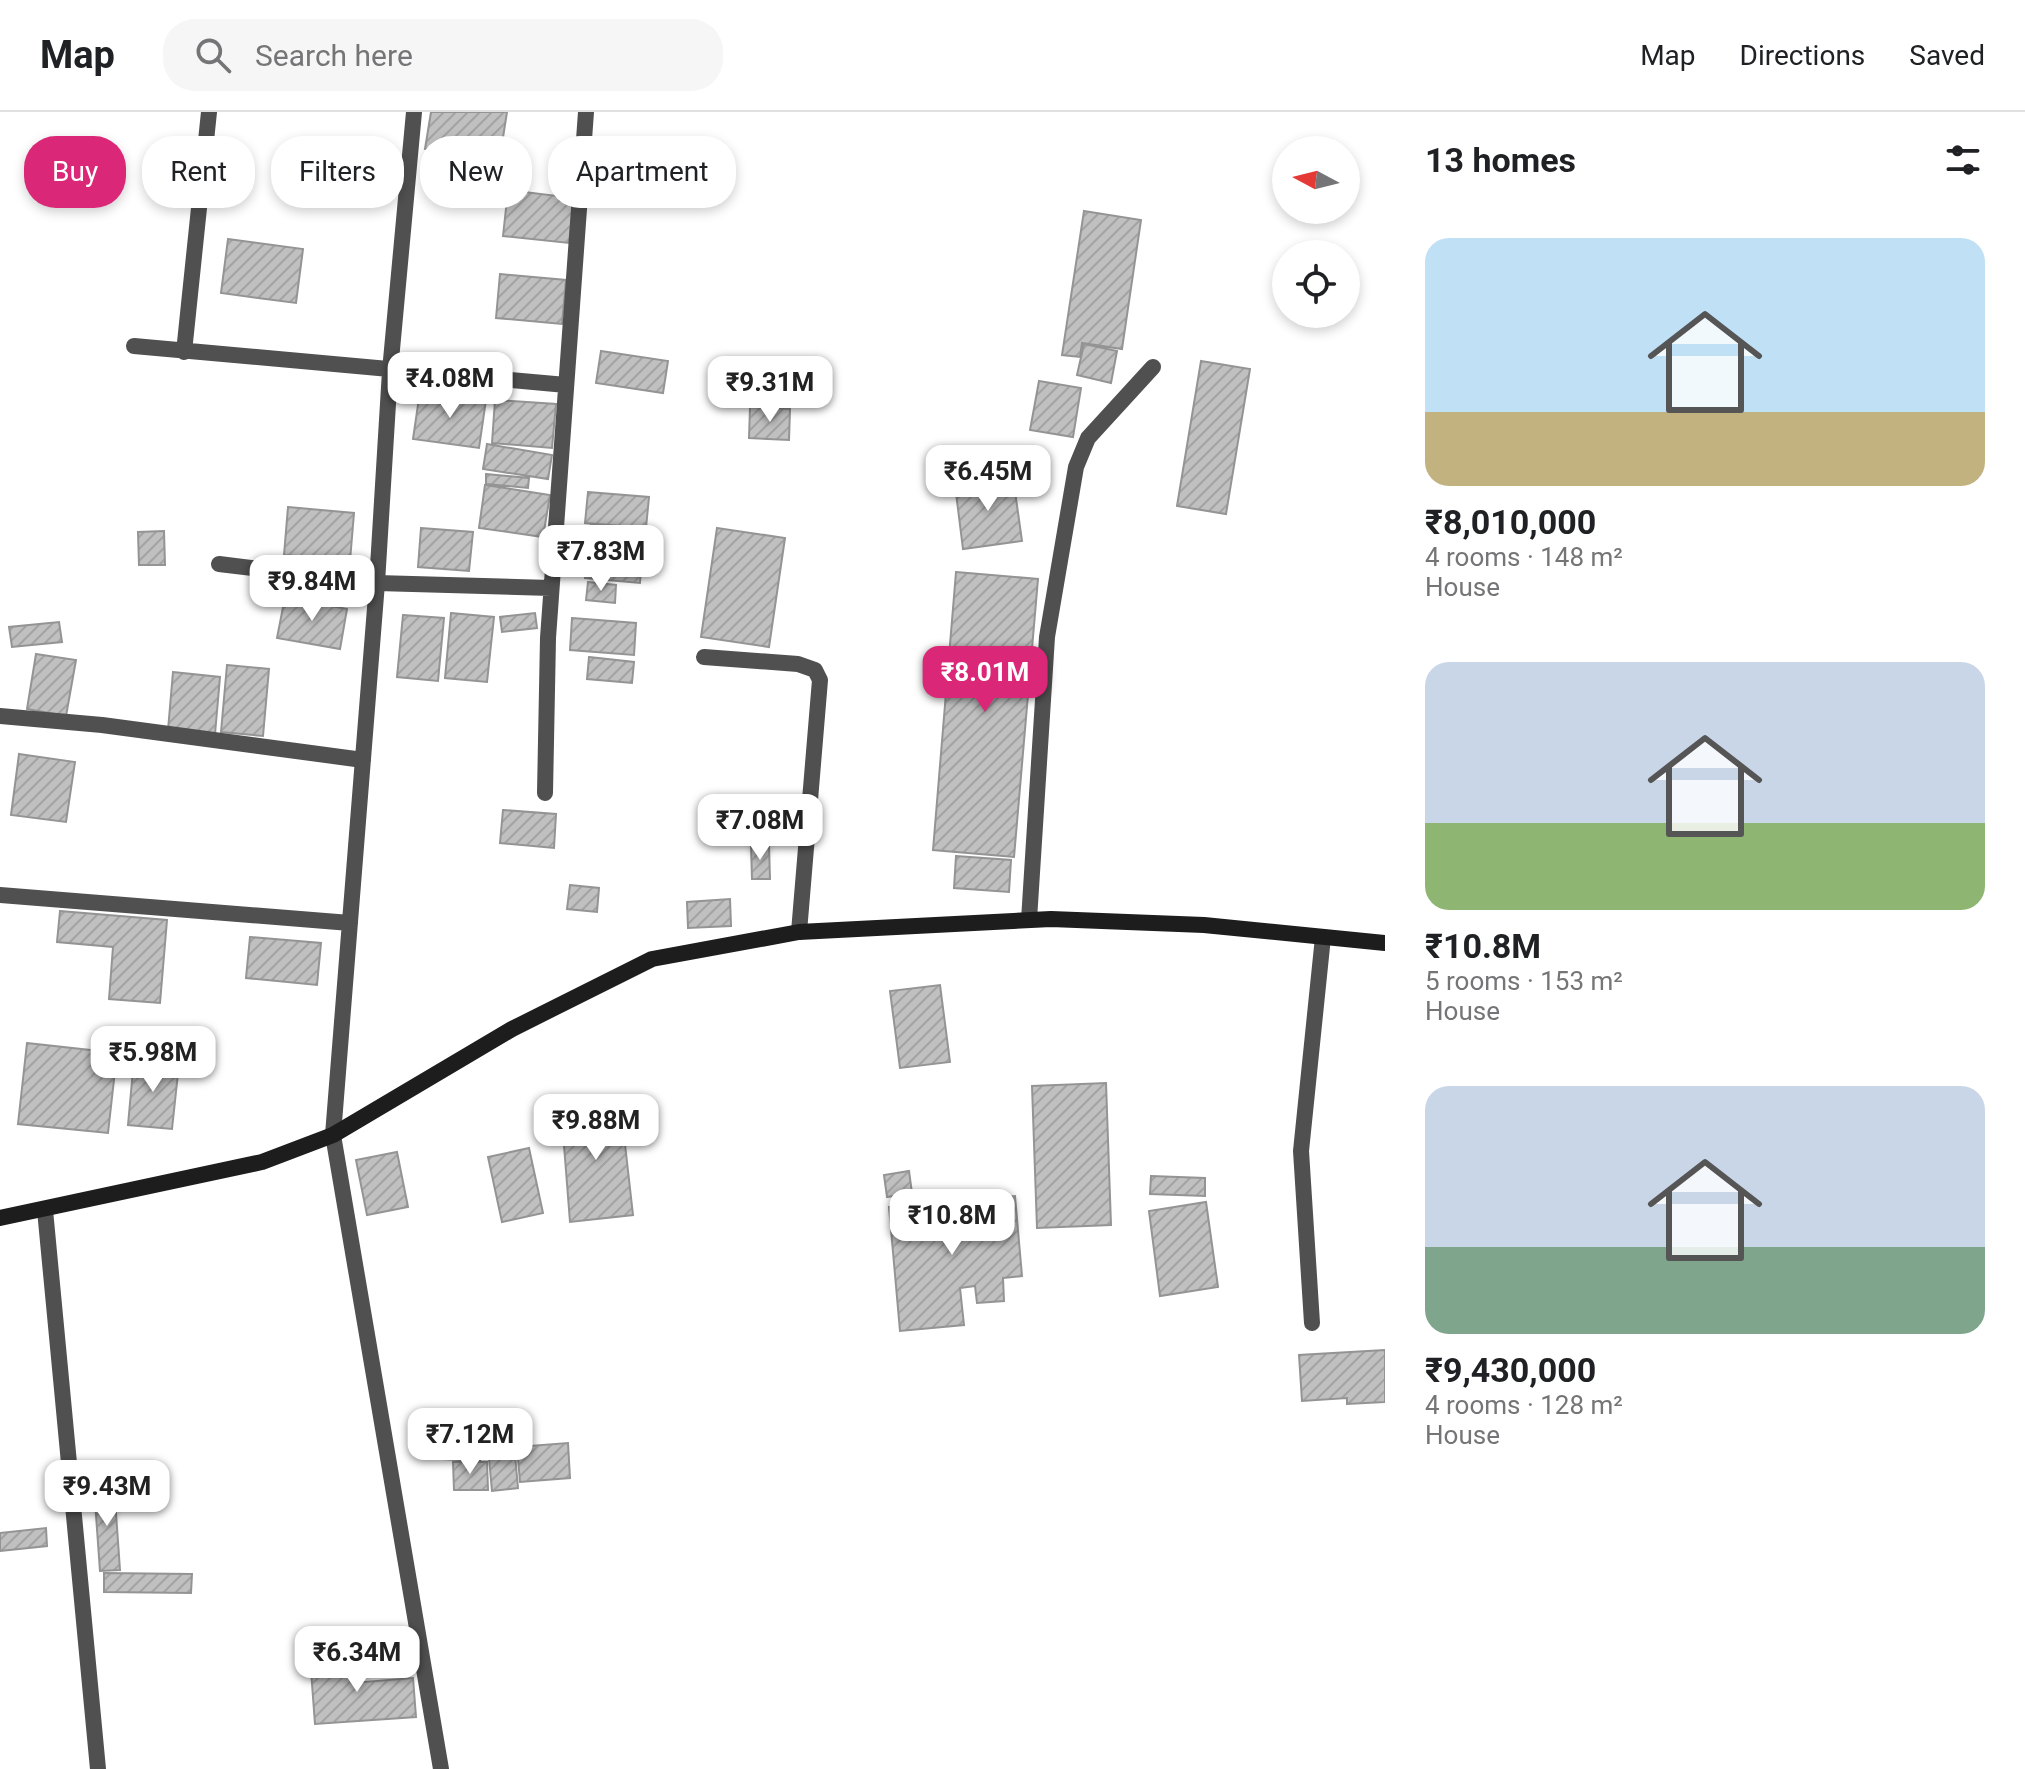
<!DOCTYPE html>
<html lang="en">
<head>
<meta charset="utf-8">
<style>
  body { margin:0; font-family:Roboto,sans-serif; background:#f6f6f6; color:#202124; height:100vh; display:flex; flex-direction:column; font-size:30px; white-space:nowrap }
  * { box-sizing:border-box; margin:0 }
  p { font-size:26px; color:#757577 }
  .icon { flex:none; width:44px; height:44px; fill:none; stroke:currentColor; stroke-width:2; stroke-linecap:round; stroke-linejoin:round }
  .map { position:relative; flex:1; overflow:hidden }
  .details { display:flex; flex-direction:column; background:#fff; width:640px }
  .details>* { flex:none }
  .hud { position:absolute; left:24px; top:24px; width:760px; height:72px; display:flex; gap:16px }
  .needle { width:52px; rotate:277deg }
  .tools { position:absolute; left:1272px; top:24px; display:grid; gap:16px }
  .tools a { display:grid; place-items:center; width:88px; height:88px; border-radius:50%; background:#fff; box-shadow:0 4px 12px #0003; font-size:40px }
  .price { position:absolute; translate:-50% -68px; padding:0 18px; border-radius:16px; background:#fff; color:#222; font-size:26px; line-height:52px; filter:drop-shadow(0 2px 4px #0008) }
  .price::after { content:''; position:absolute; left:50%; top:48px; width:24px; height:18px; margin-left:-12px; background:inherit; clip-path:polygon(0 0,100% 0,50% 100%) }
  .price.active { background:#db2777; color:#fff }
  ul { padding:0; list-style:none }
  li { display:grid; align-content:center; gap:16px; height:424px; padding:0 40px }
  li span { display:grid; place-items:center; height:248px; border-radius:24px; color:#555 }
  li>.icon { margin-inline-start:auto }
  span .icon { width:144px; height:144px; fill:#fffc; stroke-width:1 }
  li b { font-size:34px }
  h2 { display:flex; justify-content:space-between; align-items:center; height:96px; padding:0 40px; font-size:34px }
  .chip { padding:0 28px; border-radius:32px; background:#fff; box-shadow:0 4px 12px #0003; font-size:28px; line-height:72px }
  .chip.active { background:#db2777; color:#fff }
  header { display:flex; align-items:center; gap:48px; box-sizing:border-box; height:112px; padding:0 40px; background:#fff; border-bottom:2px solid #e0e0e0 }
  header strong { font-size:38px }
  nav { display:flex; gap:44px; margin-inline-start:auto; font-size:28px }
  .search { width:560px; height:72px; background:#f6f6f6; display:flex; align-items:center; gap:20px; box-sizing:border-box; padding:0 28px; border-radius:32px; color:#757577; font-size:30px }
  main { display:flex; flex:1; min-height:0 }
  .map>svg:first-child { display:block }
  .building { fill:url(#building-hatch); stroke:#949494; stroke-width:2 }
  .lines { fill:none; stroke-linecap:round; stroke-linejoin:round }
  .lane { stroke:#505050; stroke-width:16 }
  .street { stroke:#505050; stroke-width:16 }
  .secondary { stroke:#1d1d1d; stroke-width:16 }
</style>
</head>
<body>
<header>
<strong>Map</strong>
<div class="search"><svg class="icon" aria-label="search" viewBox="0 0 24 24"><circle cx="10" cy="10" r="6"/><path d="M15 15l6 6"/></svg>Search here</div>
<nav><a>Map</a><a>Directions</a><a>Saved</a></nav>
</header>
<main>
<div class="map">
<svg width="1385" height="1657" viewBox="0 0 1385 1657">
  <defs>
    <pattern id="building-hatch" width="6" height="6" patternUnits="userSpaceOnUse" patternTransform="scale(2)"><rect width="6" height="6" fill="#c0c0c0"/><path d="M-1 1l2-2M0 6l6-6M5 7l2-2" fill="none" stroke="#a3a3a3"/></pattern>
  </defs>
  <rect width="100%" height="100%" fill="#fff"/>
  <!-- building -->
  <path class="building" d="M431 0H507L494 83 433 73 439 39 425 37Z
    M508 78 574 86 569 131 503 124Z
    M1084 99 1141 108 1122 237 1082 231 1080 245 1062 243Z
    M228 127 303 137 296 191 221 181Z
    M500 162 566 168 562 212 496 206Z
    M1084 232 1117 239 1111 271 1077 263Z
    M601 239 668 249 663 281 596 271Z
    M1201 249 1250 257 1226 402 1177 394Z
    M1039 269 1081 276 1073 325 1030 318Z
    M420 279 486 288 479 336 413 327Z
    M495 288 556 292 552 336 492 331Z
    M750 295 790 297 789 328 749 326Z
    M487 332 552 343 548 367 483 357Z
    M486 362 529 366 528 376 486 372Z
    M1013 365 1022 429 963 437 955 373Z
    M485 373 550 383 543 425 479 416Z
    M588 380 649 385 646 416 585 411Z
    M288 395 354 401 350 449 284 443Z
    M591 413 644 418 640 471 585 466Z
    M421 416 473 420 469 459 418 455Z
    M717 416 785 426 769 535 701 525Z
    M164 419 165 453H139L138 420Z
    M956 460 1038 467 1014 745 933 738Z
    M588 470 616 473 615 491 586 488Z
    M285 485 347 497 340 537 277 526Z
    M451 501 494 505 487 570 445 566Z
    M535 501 537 516 502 520 500 505Z
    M403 503 444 506 438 569 397 565Z
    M572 506 636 511 634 543 570 538Z
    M59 510 62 530 12 535 9 515Z
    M36 542 76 548 66 604 27 597Z
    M589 545 634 550 632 571 587 567Z
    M227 553 269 557 263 624 221 620Z
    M173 560 220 565 215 622 168 618Z
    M19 642 75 650 66 710 11 703Z
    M503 698 556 702 554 736 500 731Z
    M751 733H769L770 767H752Z
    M956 744 1011 748 1009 780 954 776Z
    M570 773 599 776 597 800 567 797Z
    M730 787 731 814 688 816 687 790Z
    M60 799 167 808 160 891 109 887 113 835 57 830Z
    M250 825 321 831 317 873 246 866Z
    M940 873 950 950 900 956 890 879Z
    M27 931 117 941 108 1021 18 1012Z
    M134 947 179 952 172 1017 128 1013Z
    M1106 971 1111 1113 1037 1116 1032 974Z
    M620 988 633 1103 570 1110 561 995Z
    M529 1036 543 1101 502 1110 488 1045Z
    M397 1040 408 1095 367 1103 356 1048Z
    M909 1059 912 1081 887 1085 884 1063Z
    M1151 1064 1205 1066V1084L1150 1082Z
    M1015 1084 1022 1164 1003 1166 1004 1189 977 1191 975 1174 960 1176 964 1213 900 1219 889 1095Z
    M1206 1090 1218 1175 1160 1184 1149 1099Z
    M1385 1238V1290L1347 1292V1286L1302 1289 1299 1243Z
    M425 1312 482 1316 480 1349 423 1346Z
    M568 1331 570 1366 520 1370 517 1335Z
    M515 1343 518 1376 492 1379 489 1346Z
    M453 1350H487L488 1378H454Z
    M114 1373 120 1458 100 1459 94 1375Z
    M46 1416 47 1434 0 1439V1421Z
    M104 1461 192 1462 191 1481 104 1480Z
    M350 1542 352 1571 413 1566 416 1605 315 1612 310 1545Z"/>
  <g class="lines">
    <!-- lane -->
    <path class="lane" d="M1029 808 1047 525 1076 355 1088 326 1153 255
      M1312 1211 1301 1039 1323 825"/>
    <!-- street -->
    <path class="street" d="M414 0 390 259 377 471 333 1023 441 1657
      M134 234 566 273
      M184 240 209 0
      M219 452 377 471 551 476
      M704 545 798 552 815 558 820 568 799 820
      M0 604 102 613 363 648
      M545 681 548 526 586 0
      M0 783 350 811
      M45 1098 98 1657"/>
    <!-- secondary -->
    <path class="secondary" d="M0 1106 262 1050 333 1023 512 917 652 847 799 820 1051 807 1204 813 1385 831"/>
  </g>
</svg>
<div class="tools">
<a><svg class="needle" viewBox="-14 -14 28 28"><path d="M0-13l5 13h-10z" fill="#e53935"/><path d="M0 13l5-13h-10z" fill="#757577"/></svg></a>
<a><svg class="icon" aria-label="locate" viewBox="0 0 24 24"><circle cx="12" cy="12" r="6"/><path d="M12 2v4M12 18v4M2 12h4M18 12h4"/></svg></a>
</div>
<b class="price" style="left:450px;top:308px">₹4.08M</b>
<b class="price" style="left:770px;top:312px">₹9.31M</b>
<b class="price" style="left:988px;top:401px">₹6.45M</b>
<b class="price" style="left:601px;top:481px">₹7.83M</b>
<b class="price" style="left:312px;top:511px">₹9.84M</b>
<b class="price active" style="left:985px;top:602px">₹8.01M</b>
<b class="price" style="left:760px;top:750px">₹7.08M</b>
<b class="price" style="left:153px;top:982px">₹5.98M</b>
<b class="price" style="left:596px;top:1050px">₹9.88M</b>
<b class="price" style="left:952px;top:1145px">₹10.8M</b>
<b class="price" style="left:470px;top:1364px">₹7.12M</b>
<b class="price" style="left:107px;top:1416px">₹9.43M</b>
<b class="price" style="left:357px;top:1582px">₹6.34M</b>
<div class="hud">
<a class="chip active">Buy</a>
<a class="chip">Rent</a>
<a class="chip">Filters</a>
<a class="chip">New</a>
<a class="chip">Apartment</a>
</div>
</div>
<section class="details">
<h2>13 homes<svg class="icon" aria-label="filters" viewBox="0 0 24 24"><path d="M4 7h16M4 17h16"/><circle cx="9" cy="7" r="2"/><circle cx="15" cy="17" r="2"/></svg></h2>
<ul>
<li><span style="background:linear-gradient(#bfe0f5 70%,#c2b280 0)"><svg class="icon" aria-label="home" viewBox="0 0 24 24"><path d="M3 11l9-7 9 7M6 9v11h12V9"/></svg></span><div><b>₹8,010,000</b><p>4 rooms · 148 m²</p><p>House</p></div></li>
<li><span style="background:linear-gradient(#c9d6e8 65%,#8fb573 0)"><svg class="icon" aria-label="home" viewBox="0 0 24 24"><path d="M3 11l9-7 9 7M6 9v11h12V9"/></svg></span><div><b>₹10.8M</b><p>5 rooms · 153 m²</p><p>House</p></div></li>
<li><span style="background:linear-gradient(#c9d6e8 65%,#7fa58c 0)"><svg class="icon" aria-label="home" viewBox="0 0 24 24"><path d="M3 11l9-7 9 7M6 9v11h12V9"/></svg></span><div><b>₹9,430,000</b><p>4 rooms · 128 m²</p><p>House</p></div></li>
</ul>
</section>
</main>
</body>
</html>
